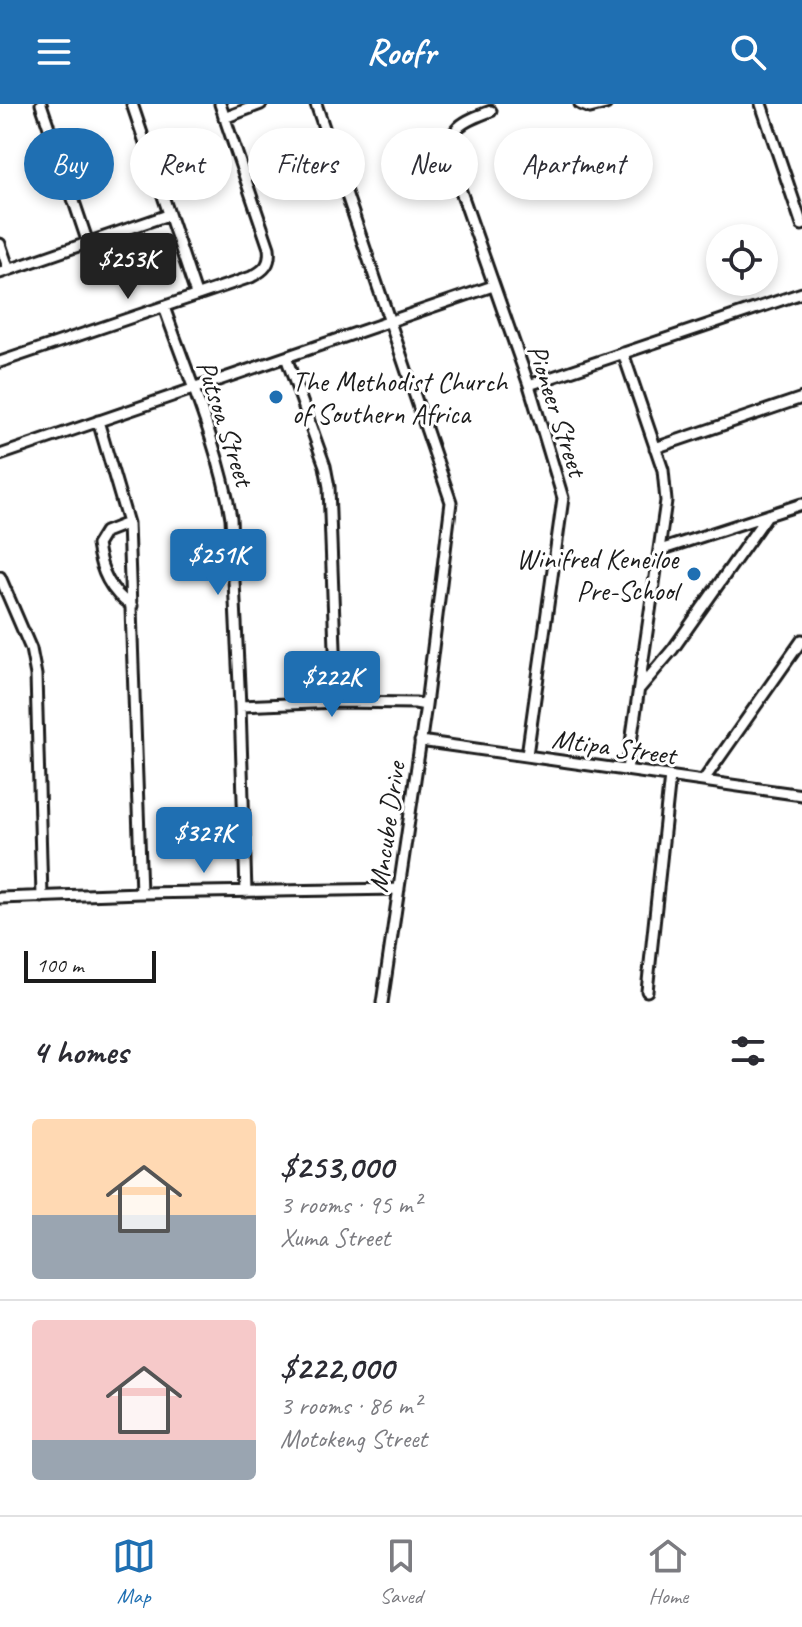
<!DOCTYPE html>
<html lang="en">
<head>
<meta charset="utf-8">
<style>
  body { margin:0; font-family:Caveat,sans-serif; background:#f7f7f7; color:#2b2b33; height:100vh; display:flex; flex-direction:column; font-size:30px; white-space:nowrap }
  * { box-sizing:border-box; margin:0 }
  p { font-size:26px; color:#7c7c81 }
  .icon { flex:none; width:44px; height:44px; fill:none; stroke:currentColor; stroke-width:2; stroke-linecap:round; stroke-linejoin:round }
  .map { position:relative; height:899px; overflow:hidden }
  .sheet { display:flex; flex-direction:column; background:#fff; flex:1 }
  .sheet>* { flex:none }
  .guide { position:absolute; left:24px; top:24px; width:754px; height:72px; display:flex; gap:16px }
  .controls { position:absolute; left:706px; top:120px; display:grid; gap:16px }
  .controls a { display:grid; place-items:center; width:72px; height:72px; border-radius:50%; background:#fff; box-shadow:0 4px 12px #0003; font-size:40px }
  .scale { position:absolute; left:24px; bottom:20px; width:132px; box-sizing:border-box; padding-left:8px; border:4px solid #1c1c1c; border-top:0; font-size:22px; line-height:28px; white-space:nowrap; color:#1c1c1c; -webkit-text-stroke:6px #fff; paint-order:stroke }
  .price { position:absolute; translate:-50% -68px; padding:0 18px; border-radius:8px; background:#1f6fb2; color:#fff; font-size:26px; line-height:52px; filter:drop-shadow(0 2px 4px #0008) }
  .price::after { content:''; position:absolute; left:50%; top:48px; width:24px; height:18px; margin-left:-12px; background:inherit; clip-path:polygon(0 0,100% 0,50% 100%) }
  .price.on { background:#222; color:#fff }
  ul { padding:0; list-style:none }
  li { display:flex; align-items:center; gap:24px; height:200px; padding:0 32px }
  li+li { border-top:2px solid #e1e1e2 }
  li span { display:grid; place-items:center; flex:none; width:224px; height:160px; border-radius:8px; color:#555 }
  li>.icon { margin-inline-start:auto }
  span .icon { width:96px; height:96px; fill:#fffc; stroke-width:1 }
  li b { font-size:34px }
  h2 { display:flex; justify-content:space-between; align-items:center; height:96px; padding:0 32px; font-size:34px }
  .tag { padding:0 28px; border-radius:36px; background:#fff; box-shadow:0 4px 12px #0003; font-size:28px; line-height:72px }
  .tag.on { background:#1f6fb2; color:#fff }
  header { display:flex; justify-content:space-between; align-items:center; height:104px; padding:0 32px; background:#1f6fb2; color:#fff; font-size:36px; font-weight:800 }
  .dock { display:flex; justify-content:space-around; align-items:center; height:112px; border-top:2px solid #e1e1e2; background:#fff; font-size:22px; color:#7c7c81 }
  .dock a { display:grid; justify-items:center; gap:4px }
  .dock .on { color:#1f6fb2 }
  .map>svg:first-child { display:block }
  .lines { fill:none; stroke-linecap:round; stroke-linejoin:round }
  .minor-casing { stroke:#1c1c1c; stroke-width:15 }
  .minor { stroke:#fff; stroke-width:9 }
  .poi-dot { fill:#1f6fb2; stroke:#fff; stroke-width:3 }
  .labels { text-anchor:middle; stroke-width:6; stroke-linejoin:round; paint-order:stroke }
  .poi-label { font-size:28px; fill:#1c1c1c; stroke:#fff; text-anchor:start }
  .street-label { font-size:28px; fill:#1c1c1c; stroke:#fff }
</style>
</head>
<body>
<header><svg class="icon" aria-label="menu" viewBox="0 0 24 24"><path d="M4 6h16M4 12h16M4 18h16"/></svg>Roofr<svg class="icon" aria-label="search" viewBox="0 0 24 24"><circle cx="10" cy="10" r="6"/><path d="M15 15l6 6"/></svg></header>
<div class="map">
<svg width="802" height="899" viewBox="0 0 802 899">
  <rect width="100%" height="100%" fill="#fff"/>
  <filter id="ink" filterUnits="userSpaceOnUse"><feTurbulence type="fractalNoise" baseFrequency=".0125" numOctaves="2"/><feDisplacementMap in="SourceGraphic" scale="16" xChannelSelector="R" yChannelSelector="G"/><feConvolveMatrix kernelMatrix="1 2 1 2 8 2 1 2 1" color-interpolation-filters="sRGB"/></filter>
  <g filter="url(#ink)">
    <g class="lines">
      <!-- minor casing -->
      <g class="minor-casing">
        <path id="minor" d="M41 0 88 139
          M132 0 196 190
          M316 0 451 398 426 601 382 899
          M580 0 590 4 606 0
          M761 0 802 121
          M491 7C464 17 445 24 450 56L529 281 563 394 527 651
          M224 14 261 0
          M0 140 9 166
          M0 169 168 111
          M164 203C188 272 219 342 231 414L240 602 246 788
          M623 249 663 366 666 397 627 666
          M286 253 325 362 329 383 337 598
          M0 258 251 173C265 166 271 160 269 144L220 0
          M529 281 802 189
          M98 317 128 419 141 789
          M655 344 802 294
          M0 351 493 182
          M128 419 105 428 97 441C101 467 110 488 132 502
          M660 446 802 400
          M0 473 31 545 36 571 42 793
          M640 584 673 545 766 413
          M240 602 337 598 415 599 426 601
          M420 637 802 691
          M703 677 802 536
          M0 794 141 789 399 785
          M647 887 670 672"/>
      </g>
      <!-- minor -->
      <use href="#minor" class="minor"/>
    </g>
  </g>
  <!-- markers -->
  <g class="poi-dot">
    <circle cx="276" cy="293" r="8"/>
    <circle cx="694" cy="470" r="8"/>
  </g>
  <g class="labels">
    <!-- poi labels -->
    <g class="poi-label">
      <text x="292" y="287">The Methodist Church<tspan x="292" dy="32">of Southern Africa</tspan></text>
      <text x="678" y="464" text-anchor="end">Winifred Keneiloe<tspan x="678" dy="32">Pre-School</tspan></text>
    </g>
    <!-- street labels -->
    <g class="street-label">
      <text transform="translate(558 306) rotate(72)" y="10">Pioneer Street</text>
      <text transform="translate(226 319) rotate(72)" y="10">Putsoa Street</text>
      <text transform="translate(614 642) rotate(8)" y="10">Mtipa Street</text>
      <text transform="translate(386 723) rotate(-82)" y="10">Mncube Drive</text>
    </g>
  </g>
</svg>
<div class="controls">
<a><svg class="icon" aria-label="locate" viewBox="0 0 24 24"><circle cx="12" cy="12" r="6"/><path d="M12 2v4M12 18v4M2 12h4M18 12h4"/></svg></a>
</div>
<div class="scale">100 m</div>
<b class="price on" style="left:128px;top:197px">$253K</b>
<b class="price" style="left:218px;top:493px">$251K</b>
<b class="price" style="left:332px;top:615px">$222K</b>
<b class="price" style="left:204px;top:771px">$327K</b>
<div class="guide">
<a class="tag on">Buy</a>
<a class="tag">Rent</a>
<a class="tag">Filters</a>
<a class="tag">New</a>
<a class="tag">Apartment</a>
</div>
</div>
<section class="sheet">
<h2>4 homes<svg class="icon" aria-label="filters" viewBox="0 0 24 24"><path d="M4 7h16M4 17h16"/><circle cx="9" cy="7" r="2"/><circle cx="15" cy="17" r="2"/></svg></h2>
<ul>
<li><span style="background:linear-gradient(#ffd9b3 60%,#9aa5b1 0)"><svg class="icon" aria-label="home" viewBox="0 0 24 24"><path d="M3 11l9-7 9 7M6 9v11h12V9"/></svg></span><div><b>$253,000</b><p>3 rooms · 95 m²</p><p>Xuma Street</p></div></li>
<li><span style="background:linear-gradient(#f6c9c9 75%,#9aa5b1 0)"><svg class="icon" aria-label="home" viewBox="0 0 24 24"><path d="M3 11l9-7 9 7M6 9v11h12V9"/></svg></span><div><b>$222,000</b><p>3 rooms · 86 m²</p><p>Motokeng Street</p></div></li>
</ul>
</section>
<nav class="dock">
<a class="on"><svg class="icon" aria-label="map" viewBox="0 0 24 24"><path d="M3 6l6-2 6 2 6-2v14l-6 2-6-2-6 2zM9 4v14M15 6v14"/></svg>Map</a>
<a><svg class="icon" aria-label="saved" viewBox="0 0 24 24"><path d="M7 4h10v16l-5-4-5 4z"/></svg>Saved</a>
<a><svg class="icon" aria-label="home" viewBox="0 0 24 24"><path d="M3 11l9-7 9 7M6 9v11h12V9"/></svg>Home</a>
</nav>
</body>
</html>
